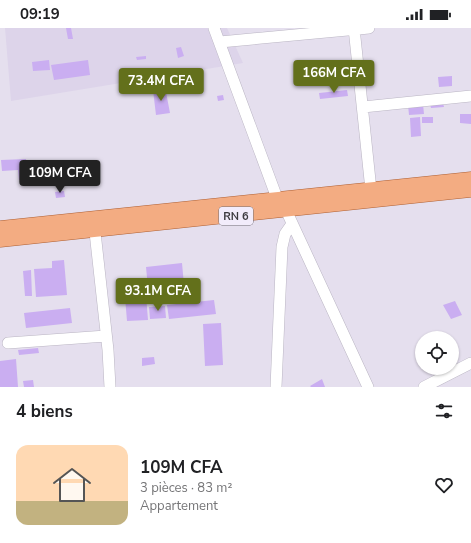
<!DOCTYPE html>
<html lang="fr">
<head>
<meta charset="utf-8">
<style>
  body { margin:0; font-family:"Nunito Sans",sans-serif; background:#f2f2f2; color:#202124; height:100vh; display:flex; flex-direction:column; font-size:15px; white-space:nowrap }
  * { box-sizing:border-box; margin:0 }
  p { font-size:13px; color:#757577 }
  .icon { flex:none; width:22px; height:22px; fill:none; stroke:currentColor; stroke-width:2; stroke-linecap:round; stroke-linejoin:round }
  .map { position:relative; height:359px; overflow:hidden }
  .drawer { display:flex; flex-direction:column; background:#fff; flex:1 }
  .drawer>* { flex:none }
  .buttons { position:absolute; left:415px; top:303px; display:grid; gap:8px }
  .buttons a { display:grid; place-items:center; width:44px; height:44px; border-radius:50%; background:#fff; box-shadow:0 1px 3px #0004; font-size:20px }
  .price { position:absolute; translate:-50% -34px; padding:0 9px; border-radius:4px; background:#63701b; color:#fff; font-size:13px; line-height:26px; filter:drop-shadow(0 1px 2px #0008) }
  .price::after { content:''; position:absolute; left:50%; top:24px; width:12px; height:9px; margin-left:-6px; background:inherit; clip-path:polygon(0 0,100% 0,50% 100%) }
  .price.on { background:#222; color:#fff }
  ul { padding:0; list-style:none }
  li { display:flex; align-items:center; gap:12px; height:100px; padding:0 16px }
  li+li { border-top:1px solid #e0e0e0 }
  li span { display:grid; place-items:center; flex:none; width:112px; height:80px; border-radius:12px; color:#555 }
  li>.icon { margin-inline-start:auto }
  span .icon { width:48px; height:48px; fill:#fffc; stroke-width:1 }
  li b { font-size:17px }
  h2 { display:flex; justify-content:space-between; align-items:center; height:48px; padding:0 16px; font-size:17px }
  .status { display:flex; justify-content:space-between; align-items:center; height:28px; padding:0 20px; background:#fff; direction:ltr }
  .status svg { height:11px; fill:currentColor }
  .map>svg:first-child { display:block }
  .built { fill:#ddd4ea }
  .building { fill:#caaef1 }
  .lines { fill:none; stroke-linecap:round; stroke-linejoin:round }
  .minor-casing { stroke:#bab5c3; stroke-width:12 }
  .major-casing { stroke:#ae6034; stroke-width:15 }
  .minor { stroke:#fff; stroke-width:11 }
  .major { stroke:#f3ac82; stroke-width:14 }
  .labels { text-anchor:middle; stroke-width:3; stroke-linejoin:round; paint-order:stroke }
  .shield { fill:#f2ecfb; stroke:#736f77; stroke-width:1 }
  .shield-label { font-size:11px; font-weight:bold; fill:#3c3a3f }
</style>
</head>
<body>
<div class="status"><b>09:19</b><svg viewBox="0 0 49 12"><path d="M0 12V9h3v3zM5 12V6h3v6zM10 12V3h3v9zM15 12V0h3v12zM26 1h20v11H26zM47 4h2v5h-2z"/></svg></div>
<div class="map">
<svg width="471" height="359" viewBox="0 0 471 359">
  <rect width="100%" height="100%" fill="#e5dfee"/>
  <!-- built -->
  <path class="built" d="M5 0H227L243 35 11 73Z"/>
  <!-- building -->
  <path class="building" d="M66 0H71L73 11H68Z
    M181 19 184 28 178 30 176 20Z
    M146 28V31L137 32 136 29Z
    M49 32 50 42 33 43 32 34Z
    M88 32 90 47 54 52 51 37Z
    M452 48V58L439 59 438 49Z
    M165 59 170 85 156 87 153 62Z
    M347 62 348 68 320 71 319 65Z
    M223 67 224 72 218 73 217 68Z
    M443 75 444 79 431 80 430 76Z
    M423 76 424 86 409 87 408 77Z
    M460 86H471V96L460 95Z
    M420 89 421 108 411 109 410 90Z
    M422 89H433V95H422Z
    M26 131 27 152H19L18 142 2 143 1 132Z
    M64 163 65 169 56 170 55 164Z
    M64 232 67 267 36 269 34 241 52 240V233Z
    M182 235 184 257 148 260 146 239Z
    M31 242 32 268H25L23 243Z
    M146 267 148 292 127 293 125 269Z
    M214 272 216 286 169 291 167 277Z
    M455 273 462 287 451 291 443 277Z
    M165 278 166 290 150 291 149 279Z
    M70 280 72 295 26 300 24 285Z
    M221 295 223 337 205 338 203 296Z
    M38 320 39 325 19 327 18 322Z
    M154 329 155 336 142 338V330Z
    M16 331 18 359H0V333Z
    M322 351 325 359H311L310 358Z
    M33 352 34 359H24L23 353Z"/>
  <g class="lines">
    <!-- minor casing -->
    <g class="minor-casing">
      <path id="minor" d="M214 0 277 170 286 182 368 359
        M354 0 371 162
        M220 14 369 0
        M363 79 471 68
        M94 195 108 322 110 359
        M8 315 106 308
        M276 359 282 219 285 206 292 196
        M424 359 471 335"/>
    </g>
    <!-- major casing -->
    <g class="major-casing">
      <path id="major" d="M0 200 471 151
        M0 212 471 162"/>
    </g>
    <!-- minor -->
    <use href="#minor" class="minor"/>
    <!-- major -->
    <use href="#major" class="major"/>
  </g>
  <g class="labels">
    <!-- shield labels -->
    <rect class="shield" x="219" y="179" width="34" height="18" rx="3"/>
    <g class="shield-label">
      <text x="236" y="192">RN 6</text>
    </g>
  </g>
</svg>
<div class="buttons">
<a><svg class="icon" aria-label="locate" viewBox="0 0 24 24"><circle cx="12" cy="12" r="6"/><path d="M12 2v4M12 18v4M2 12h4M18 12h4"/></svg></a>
</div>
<b class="price" style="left:334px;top:66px">166M CFA</b>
<b class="price" style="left:161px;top:74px">73.4M CFA</b>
<b class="price on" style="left:60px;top:166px">109M CFA</b>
<b class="price" style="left:158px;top:284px">93.1M CFA</b>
</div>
<section class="drawer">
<h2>4 biens<svg class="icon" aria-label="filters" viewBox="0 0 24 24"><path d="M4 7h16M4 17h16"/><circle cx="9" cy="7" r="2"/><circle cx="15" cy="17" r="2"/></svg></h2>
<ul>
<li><span style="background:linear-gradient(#ffd9b3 70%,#c2b280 0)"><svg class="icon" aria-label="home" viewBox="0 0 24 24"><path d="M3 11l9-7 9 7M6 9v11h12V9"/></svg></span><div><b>109M CFA</b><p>3 pièces · 83 m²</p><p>Appartement</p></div><svg class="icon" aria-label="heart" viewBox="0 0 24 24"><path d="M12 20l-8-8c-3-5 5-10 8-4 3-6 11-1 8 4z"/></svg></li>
</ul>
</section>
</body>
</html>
